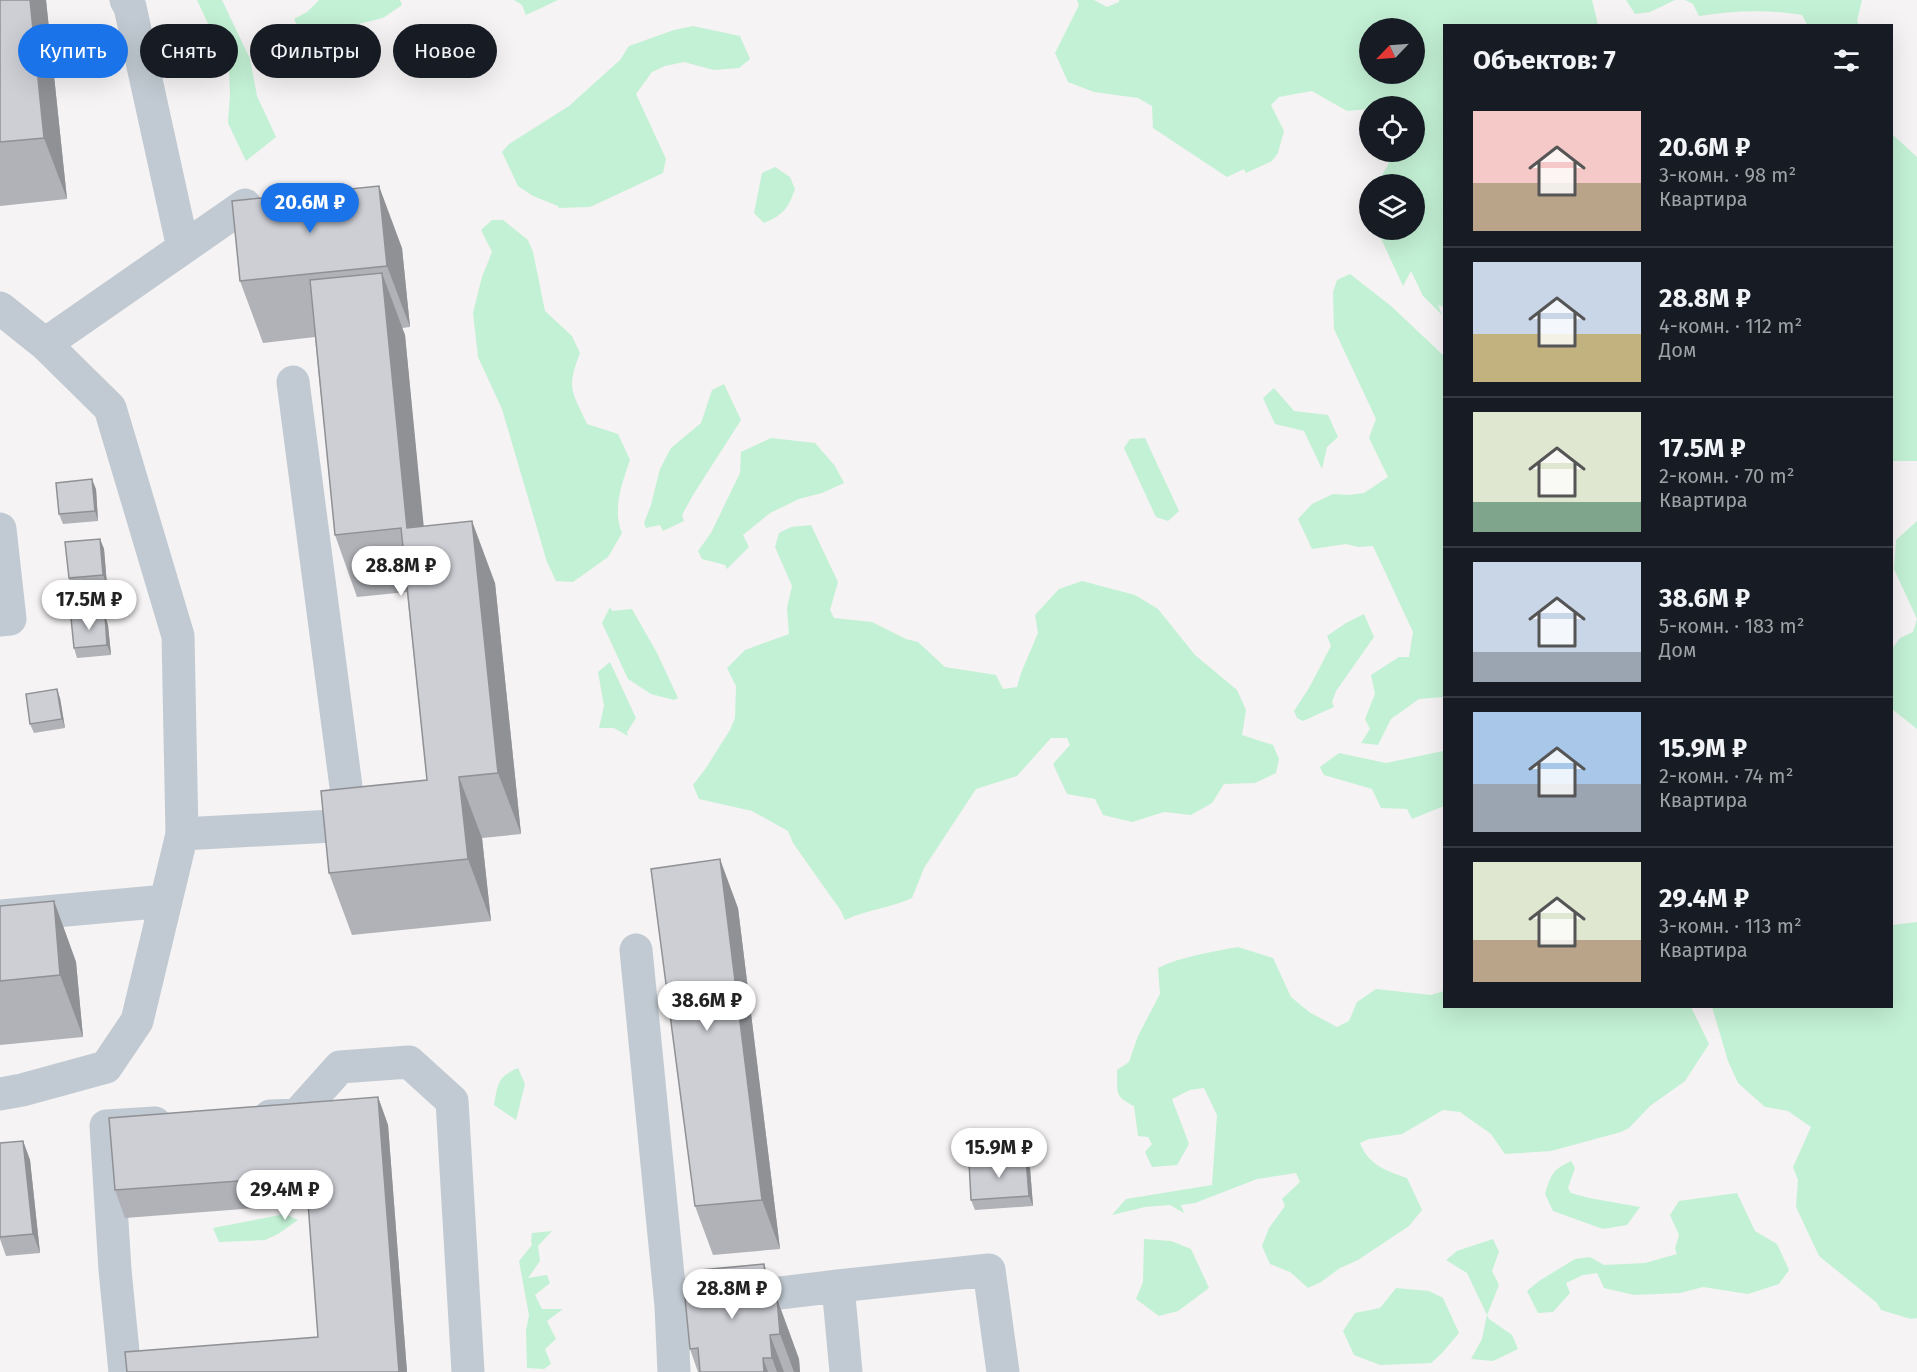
<!DOCTYPE html>
<html lang="ru">
<head>
<meta charset="utf-8">
<style>
  body { margin:0; font-family:"Fira Sans",sans-serif; background:#242831; color:#f1f3f6; height:100vh; display:flex; flex-direction:column; font-size:22px; white-space:nowrap }
  * { box-sizing:border-box; margin:0 }
  p { font-size:20px; color:#9ea1a6 }
  .icon { flex:none; width:33px; height:33px; fill:none; stroke:currentColor; stroke-width:2; stroke-linecap:round; stroke-linejoin:round }
  .map { position:relative; flex:1; overflow:hidden }
  .drawer { position:absolute; left:1443px; top:24px; width:450px; height:984px; display:flex; flex-direction:column; background:#171b24; border-radius:0px; box-shadow:0 6px 24px #0002 }
  .drawer>* { flex:none }
  .top-card { position:absolute; left:18px; top:24px; width:570px; height:54px; display:flex; gap:12px }
  .needle { width:39px; rotate:245deg }
  .tools { position:absolute; left:1359px; top:18px; display:grid; gap:12px }
  .tools a { display:grid; place-items:center; width:66px; height:66px; border-radius:50%; background:#171b24; box-shadow:0 6px 24px #0002; font-size:30px }
  .price { position:absolute; translate:-50% -51px; padding:0 14px; border-radius:21px; background:#fff; color:#222; font-size:20px; line-height:39px; filter:drop-shadow(0 2px 3px #0008) }
  .price::after { content:''; position:absolute; left:50%; top:36px; width:18px; height:14px; margin-left:-9px; background:inherit; clip-path:polygon(0 0,100% 0,50% 100%) }
  .price.on { background:#1a73e8; color:#fff }
  ul { padding:0; list-style:none }
  li { display:flex; align-items:center; gap:18px; height:150px; padding:0 30px }
  li+li { border-top:2px solid #363941 }
  li span { display:grid; place-items:center; flex:none; width:168px; height:120px; border-radius:0px; color:#555 }
  li>.icon { margin-inline-start:auto }
  span .icon { width:72px; height:72px; fill:#fffc; stroke-width:1 }
  li b { font-size:26px }
  h2 { display:flex; justify-content:space-between; align-items:center; height:72px; padding:0 30px; font-size:26px }
  .tag { padding:0 21px; border-radius:27px; background:#171b24; box-shadow:0 6px 24px #0002; font-size:21px; line-height:54px }
  .tag.on { background:#1a73e8; color:#fff }
  .map>svg:first-child { display:block }
  .green { fill:#c3f1d5; fill-rule:evenodd }
  .lines { fill:none; stroke-linecap:round; stroke-linejoin:round }
  .minor { stroke:#c1cad2; stroke-width:33 }
  .wall { fill:#b0b2b7 }
  .shaded-wall { fill:#909195 }
  .building { fill:#cdcfd5; stroke:#909195; stroke-width:1.5 }
</style>
</head>
<body>
<div class="map">
<svg width="1917" height="1372" viewBox="0 0 1917 1372">
  <rect width="100%" height="100%" fill="#f5f3f3"/>
  <!-- green -->
  <path class="green" d="M197 0H222L250 59 257 96 276 137 246 161 228 123 230 94 229 69Z
    M319 0H400L402 5 383 18 317 34 299 30 294 19 307 12Z
    M514 0H558L526 15 522 5Z
    M1077 0H1094L1107 7 1119 2V0H1592L1598 25 1444 26V307L1438 305 1442 315 1423 296 1411 271 1403 286 1377 230H1414V184H1380L1379 180 1388 165 1389 152H1414V106H1370L1369 109 1347 111 1312 91 1279 97 1271 105 1284 131 1278 153 1272 161 1246 173 1244 169 1227 177 1153 128 1152 106 1138 98 1094 92 1068 82 1055 53 1079 5ZM1370 28H1414V74H1370Z
    M1626 0H1675L1650 12 1635 14Z
    M1685 0H1862L1857 21 1859 25 1808 26 1802 15C1769 9 1732 11 1699 16L1693 4Z
    M693 26 740 36 750 59 739 68 714 70 684 62 665 66 652 72 636 94 666 159 663 173 590 207 559 208 558 206 533 196 518 186 502 152 509 144 569 106 620 60 629 46 674 30Z
    M1892 134 1917 157V461H1892Z
    M775 167 790 177 795 189C788 209 783 215 764 223L754 213 762 173Z
    M492 220H503L528 240 533 252 545 311 572 336 580 353C566 389 572 391 587 424L618 434 630 460C622 483 612 510 622 533L608 557 573 582 556 581 547 562 502 409 478 357 473 313 482 277 492 252 481 230Z
    M1350 274 1391 306 1444 356V697L1419 699 1391 719 1378 745 1361 743 1370 729 1365 719 1375 694 1371 675 1399 657H1409L1413 632 1373 546 1358 547 1346 544 1312 549 1298 519 1312 504 1333 494 1350 495 1364 493 1388 477 1369 438 1376 419 1334 329 1333 292 1337 280Z
    M724 384 741 420 693 495 682 515 684 521 663 531 660 525 646 528 644 523 651 505 660 469 671 448 701 423 712 390Z
    M1274 388 1294 411 1328 415 1338 437 1327 447 1322 469 1304 431 1275 424 1263 398Z
    M771 438 815 443 835 466 844 483 822 493 799 499 770 513 743 535 749 547 727 569 725 565 702 559 698 551 711 533 740 473 741 452Z
    M1145 438 1179 511 1168 521 1156 517 1124 448 1130 439Z
    M1917 521V729L1892 709V649L1900 638 1913 632 1917 619 1894 569 1896 540Z
    M811 525 838 582 830 610 834 618 872 622 906 639 918 642 945 667 996 675 1003 689 1017 687 1021 673 1038 633 1035 615 1059 589 1082 581 1135 595 1158 609 1195 655 1237 690 1246 710 1242 735 1273 745 1279 759 1276 773 1255 783 1224 784 1212 803 1191 815 1164 812 1132 822 1103 815 1095 799 1067 794 1053 764 1070 745 1067 738H1051L1017 776 976 789 924 868 912 898C890 908 866 910 845 920L841 911 793 843 788 831 752 811 699 799 693 785 706 768 730 730 735 718 736 686 727 668 745 650 789 634 787 608 792 586 775 547 779 533 791 527Z
    M610 607 612 611 632 609 657 653 678 698 674 700 651 694 628 679 602 623Z
    M1364 614 1374 637 1336 691 1332 702 1334 707 1303 721 1297 718 1294 711 1309 688 1331 646 1327 636 1346 623Z
    M610 662 636 718 627 732 628 736 614 728H599L604 706 598 672Z
    M1443 751 1444 752V806L1412 819 1407 809 1381 808 1372 789 1324 775 1320 767 1339 753 1386 763Z
    M1917 922V1318L1911 1319 1881 1310 1877 1303 1819 1256 1796 1207 1798 1180 1793 1167 1811 1127 1788 1111 1765 1107 1738 1083 1728 1061 1712 1007 1892 1006V925Z
    M1238 947 1273 958 1291 997 1309 1012 1337 1027 1349 1021 1357 1002 1376 989 1431 995 1444 991V1006L1691 1007 1709 1044 1685 1081 1650 1106 1629 1128 1621 1132 1551 1151 1505 1154 1491 1134 1460 1112 1443 1110 1402 1134 1369 1139 1360 1143C1368 1165 1387 1171 1407 1178L1422 1210 1409 1226 1358 1260 1340 1268 1321 1282 1308 1288 1290 1272 1270 1264 1262 1246 1269 1228 1285 1206 1282 1199 1300 1182 1296 1173 1257 1179 1195 1203 1181 1205 1184 1213 1170 1205 1145 1207 1112 1215 1126 1199 1212 1185 1217 1115 1204 1088 1190 1090 1172 1099 1189 1144 1177 1165 1152 1167 1145 1152 1152 1144 1148 1137 1138 1136 1134 1106C1113 1096 1118 1092 1117 1070L1129 1062 1138 1036 1160 994 1158 968C1183 956 1211 952 1238 947Z
    M518 1068 525 1084 516 1120 494 1105C498 1084 497 1077 518 1068Z
    M1571 1161 1575 1168 1568 1188 1571 1193 1589 1198 1640 1207 1627 1225 1603 1229 1553 1211 1545 1194C1551 1175 1552 1170 1571 1161Z
    M1737 1193 1755 1231 1777 1244 1789 1270 1779 1284 1748 1294 1703 1287 1680 1293 1634 1295 1604 1288 1597 1273 1583 1275 1566 1283 1570 1293 1553 1312 1538 1313 1527 1291 1539 1281 1575 1259 1590 1257 1604 1265 1645 1263 1677 1254 1675 1249 1679 1235 1670 1215 1679 1201Z
    M285 1214 298 1220 278 1234 265 1240 219 1242 213 1228Z
    M552 1231 538 1246 540 1261 528 1278 547 1275 550 1283 535 1295 542 1309H563L547 1321 556 1339 545 1349 551 1364 544 1369 527 1368 526 1331 529 1315 519 1261 532 1245 531 1241 532 1233Z
    M1144 1239 1171 1241 1191 1249 1209 1288 1178 1311 1159 1316 1136 1299 1143 1282Z
    M1493 1239 1499 1252 1492 1271 1499 1285 1487 1315 1489 1319 1512 1335 1518 1349 1493 1361 1471 1359 1482 1339 1487 1315 1467 1273 1446 1260 1457 1251Z
    M1396 1288 1429 1291 1443 1298 1459 1333 1442 1353 1431 1363 1380 1365 1354 1355 1343 1331 1355 1313 1380 1308Z"/>
  <g class="lines">
    <!-- minor -->
    <path class="minor" d="M126 0 130 7 183 248
      M0 308 45 344 110 408 178 636 182 834 137 1021 106 1067 22 1090 0 1094
      M45 344 245 205
      M0 529 10 619 0 620
      M182 834 351 825 293 382
      M0 916 166 901
      M636 950 671 1306 674 1372
      M270 1116 297 1115 340 1067 409 1062 452 1101 468 1372
      M838 1286 989 1270 1003 1372
      M729 1299 838 1286 846 1372
      M125 1372 115 1270 106 1126 155 1123"/>
  </g>
  <!-- wall -->
  <path class="wall" d="M0 0H46L67 199 0 206Z
    M402 248 410 327 402 328 405 335 423 526 495 583 521 834 482 838 491 921 352 935 329 873 427 780 407 592 357 597 335 535 315 337 263 343 240 281Z
    M96 489 98 521 63 524 59 514Z
    M100 539 104 549 107 585 72 588 69 578Z
    M108 625 111 655 77 658 74 648Z
    M60 698 65 728 34 733 30 724Z
    M54 901 76 962 83 1037 0 1045V906Z
    M738 908 780 1249 713 1255 695 1206Z
    M378 1097 388 1125 407 1372H127L318 1337 308 1204 125 1218 115 1190Z
    M23 1141 30 1160 40 1253 6 1256 0 1239V1143Z
    M1030 1168 1033 1206 975 1210 971 1200Z
    M777 1298 799 1359 800 1372H698L690 1349Z"/>
  <!-- shaded-wall -->
  <path class="shaded-wall" d="M30 0H46L67 199 44 138Z
    M379 186 402 248 410 327 387 266Z
    M382 273 405 335 430 590 407 528Z
    M92 479 96 489 98 521 95 511Z
    M472 521 495 583 521 834 498 773Z
    M100 539 104 549 107 585 103 575Z
    M105 615 108 625 111 655 107 645Z
    M57 689 60 698 65 728 62 719Z
    M459 777 482 838 491 921 468 859Z
    M720 859 738 908 780 1249 762 1200Z
    M54 901 76 962 83 1037 60 975Z
    M378 1097 388 1125 407 1372H399Z
    M23 1141 30 1160 40 1253 33 1234Z
    M1026 1158 1030 1168 1033 1206 1029 1196Z
    M764 1264 799 1359 800 1372H794L767 1299Z
    M770 1335 784 1372H777L772 1358Z
    M763 1358 768 1372H764Z"/>
  <!-- building -->
  <path class="building" d="M0 0H30L44 138 0 142Z
    M379 186 387 266 240 281 232 201Z
    M382 273 407 528 472 521 498 773 459 777 468 859 329 873 321 791 427 780 401 528 335 535 310 280Z
    M92 479 95 511 59 514 56 483Z
    M100 539 103 575 69 578 65 542Z
    M105 615 107 645 74 648 71 618Z
    M57 689 62 719 30 724 26 694Z
    M720 859 762 1200 695 1206 651 869Z
    M54 901 60 975 0 981V906Z
    M378 1097 399 1372H127L125 1352 318 1337 306 1176 115 1190 109 1118Z
    M23 1141 33 1234 0 1237V1143Z
    M1026 1158 1029 1196 971 1200 969 1162Z
    M764 1264 767 1299 777 1298 780 1334 770 1335 772 1358H763L764 1372H700L698 1348 690 1349 685 1298H694L693 1287 702 1286 701 1270Z"/>
</svg>
<div class="tools">
<a><svg class="needle" viewBox="-14 -14 28 28"><path d="M0-13l5 13h-10z" fill="#e53935"/><path d="M0 13l5-13h-10z" fill="#9ea1a6"/></svg></a>
<a><svg class="icon" aria-label="locate" viewBox="0 0 24 24"><circle cx="12" cy="12" r="6"/><path d="M12 2v4M12 18v4M2 12h4M18 12h4"/></svg></a>
<a><svg class="icon" aria-label="layers" viewBox="0 0 24 24"><path d="M12 4l9 5-9 5-9-5zM3 14l9 5 9-5"/></svg></a>
</div>
<b class="price on" style="left:310px;top:234px">20.6M ₽</b>
<b class="price" style="left:401px;top:597px">28.8M ₽</b>
<b class="price" style="left:89px;top:631px">17.5M ₽</b>
<b class="price" style="left:707px;top:1032px">38.6M ₽</b>
<b class="price" style="left:999px;top:1179px">15.9M ₽</b>
<b class="price" style="left:285px;top:1221px">29.4M ₽</b>
<b class="price" style="left:732px;top:1320px">28.8M ₽</b>
<div class="top-card">
<a class="tag on">Купить</a>
<a class="tag">Снять</a>
<a class="tag">Фильтры</a>
<a class="tag">Новое</a>
</div>
<section class="drawer">
<h2>Объектов: 7<svg class="icon" aria-label="filters" viewBox="0 0 24 24"><path d="M4 7h16M4 17h16"/><circle cx="9" cy="7" r="2"/><circle cx="15" cy="17" r="2"/></svg></h2>
<ul>
<li><span style="background:linear-gradient(#f6c9c9 60%,#b9a48a 0)"><svg class="icon" aria-label="home" viewBox="0 0 24 24"><path d="M3 11l9-7 9 7M6 9v11h12V9"/></svg></span><div><b>20.6M ₽</b><p>3-комн. · 98 m²</p><p>Квартира</p></div></li>
<li><span style="background:linear-gradient(#c9d6e8 60%,#c2b280 0)"><svg class="icon" aria-label="home" viewBox="0 0 24 24"><path d="M3 11l9-7 9 7M6 9v11h12V9"/></svg></span><div><b>28.8M ₽</b><p>4-комн. · 112 m²</p><p>Дом</p></div></li>
<li><span style="background:linear-gradient(#dfe7d0 75%,#7fa58c 0)"><svg class="icon" aria-label="home" viewBox="0 0 24 24"><path d="M3 11l9-7 9 7M6 9v11h12V9"/></svg></span><div><b>17.5M ₽</b><p>2-комн. · 70 m²</p><p>Квартира</p></div></li>
<li><span style="background:linear-gradient(#c9d6e8 75%,#9aa5b1 0)"><svg class="icon" aria-label="home" viewBox="0 0 24 24"><path d="M3 11l9-7 9 7M6 9v11h12V9"/></svg></span><div><b>38.6M ₽</b><p>5-комн. · 183 m²</p><p>Дом</p></div></li>
<li><span style="background:linear-gradient(#a9c7e8 60%,#9aa5b1 0)"><svg class="icon" aria-label="home" viewBox="0 0 24 24"><path d="M3 11l9-7 9 7M6 9v11h12V9"/></svg></span><div><b>15.9M ₽</b><p>2-комн. · 74 m²</p><p>Квартира</p></div></li>
<li><span style="background:linear-gradient(#dfe7d0 65%,#b9a48a 0)"><svg class="icon" aria-label="home" viewBox="0 0 24 24"><path d="M3 11l9-7 9 7M6 9v11h12V9"/></svg></span><div><b>29.4M ₽</b><p>3-комн. · 113 m²</p><p>Квартира</p></div></li>
</ul>
</section>
</div>
</body>
</html>
